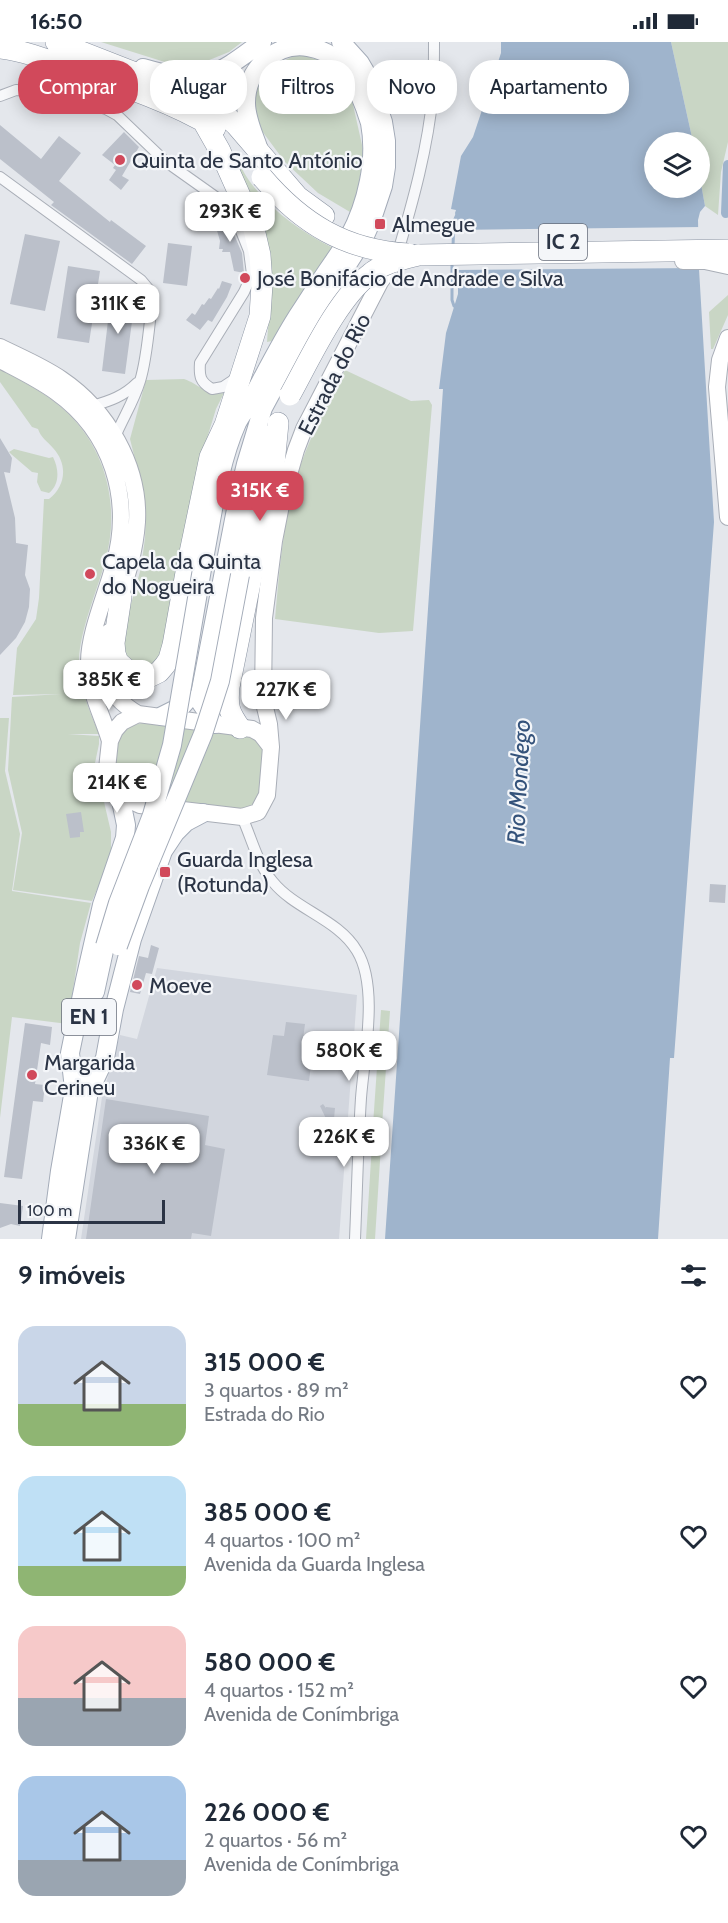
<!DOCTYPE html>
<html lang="pt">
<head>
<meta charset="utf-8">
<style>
  body { margin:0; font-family:Cabin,sans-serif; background:#f2f2f3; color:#1f2937; height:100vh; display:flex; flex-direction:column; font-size:22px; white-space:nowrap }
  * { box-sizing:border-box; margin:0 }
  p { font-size:20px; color:#747a83 }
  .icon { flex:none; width:33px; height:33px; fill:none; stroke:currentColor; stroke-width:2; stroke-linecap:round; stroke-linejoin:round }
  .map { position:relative; height:1197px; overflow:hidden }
  .side { display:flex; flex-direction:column; background:#fff; flex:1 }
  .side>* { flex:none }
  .top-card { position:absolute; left:18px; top:18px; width:693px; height:54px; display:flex; gap:12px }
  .fabs { position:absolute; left:644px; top:90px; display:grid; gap:12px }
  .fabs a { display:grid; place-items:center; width:66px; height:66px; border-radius:50%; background:#fff; box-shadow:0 3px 15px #0003; font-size:30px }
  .scale { position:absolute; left:18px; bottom:15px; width:147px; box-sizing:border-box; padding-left:6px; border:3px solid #2b3445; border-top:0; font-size:16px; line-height:21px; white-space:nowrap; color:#2b3445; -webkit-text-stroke:4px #f4f6f9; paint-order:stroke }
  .price { position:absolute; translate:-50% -51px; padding:0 14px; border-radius:12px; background:#fff; color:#222; font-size:20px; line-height:39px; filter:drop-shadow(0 2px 3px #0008) }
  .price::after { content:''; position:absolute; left:50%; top:36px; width:18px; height:14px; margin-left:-9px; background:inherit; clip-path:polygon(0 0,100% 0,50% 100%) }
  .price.on { background:#d1495b; color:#fff }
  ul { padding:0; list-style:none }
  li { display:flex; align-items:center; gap:18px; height:150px; padding:0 18px }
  li span { display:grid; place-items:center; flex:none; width:168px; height:120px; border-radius:18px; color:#555 }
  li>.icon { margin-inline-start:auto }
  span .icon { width:72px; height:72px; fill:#fffc; stroke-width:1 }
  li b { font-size:26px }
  h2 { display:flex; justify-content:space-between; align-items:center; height:72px; padding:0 18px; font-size:26px }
  .pill { padding:0 21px; border-radius:24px; background:#fff; box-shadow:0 3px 15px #0003; font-size:21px; line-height:54px }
  .pill.on { background:#d1495b; color:#fff }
  .status { display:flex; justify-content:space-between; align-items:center; height:42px; padding:0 30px; background:#fff; direction:ltr }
  .status svg { height:16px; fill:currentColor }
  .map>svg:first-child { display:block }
  .built { fill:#d2d6de }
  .green { fill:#c9d6c5 }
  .water { fill:#9fb4cc }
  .pier { fill:#e4e7ec }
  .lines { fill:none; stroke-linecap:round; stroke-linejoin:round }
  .stream { stroke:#9fb4cc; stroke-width:3 }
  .canal { stroke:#9fb4cc; stroke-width:10 }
  .building { fill:#bbc0ca }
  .street-casing { stroke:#a9aeb7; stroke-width:12 }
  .secondary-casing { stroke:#a9aeb7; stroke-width:18 }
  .primary-casing { stroke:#a3abb8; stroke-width:20 }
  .highway-casing { stroke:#8b94a3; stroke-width:22 }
  .street { stroke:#f7f8fa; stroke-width:10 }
  .secondary { stroke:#fff; stroke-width:16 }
  .primary { stroke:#fff; stroke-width:18 }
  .highway { stroke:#fff; stroke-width:21 }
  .primary-bridge-casing { stroke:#a3abb8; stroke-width:20; stroke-linecap:butt }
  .highway-bridge-casing { stroke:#8b94a3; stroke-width:22; stroke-linecap:butt }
  .primary-bridge { stroke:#fff; stroke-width:18 }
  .highway-bridge { stroke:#fff; stroke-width:21 }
  .poi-dot { fill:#d1495b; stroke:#f4f6f9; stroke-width:2 }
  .labels { text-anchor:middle; stroke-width:4.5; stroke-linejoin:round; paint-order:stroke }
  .shield { fill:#f4f6f9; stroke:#676e7b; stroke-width:1.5 }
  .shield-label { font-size:21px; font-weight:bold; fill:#2b3445 }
  .poi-label { font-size:22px; fill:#2b3445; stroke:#f4f6f9; text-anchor:start }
  .street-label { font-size:22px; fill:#2b3445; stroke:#f4f6f9 }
  .water-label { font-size:24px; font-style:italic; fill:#34527a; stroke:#f4f6f9 }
</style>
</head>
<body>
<div class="status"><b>16:50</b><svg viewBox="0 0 49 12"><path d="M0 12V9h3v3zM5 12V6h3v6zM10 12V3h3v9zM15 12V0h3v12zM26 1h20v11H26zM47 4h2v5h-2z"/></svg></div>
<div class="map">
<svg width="728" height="1197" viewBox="0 0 728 1197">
  <rect width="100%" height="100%" fill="#e4e7ec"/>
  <!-- built -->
  <path class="built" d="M157 926 357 953 339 1197H81L102 1055 120 993 137 997Z"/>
  <!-- green -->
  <path class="green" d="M101 0H242L229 10 187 27Z
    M671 0H728V100L721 130 718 173 705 164 699 131V100H693Z
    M298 12 322 19 336 31 352 58 364 112 356 157 350 170 318 151 285 120 259 85 253 59 262 37 277 22Z
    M236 117C242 126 247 137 254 145 275 172 304 191 333 206L272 299 267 300 271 245 232 120Z
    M728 253V273L713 307H711L709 270Z
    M0 327C21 339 44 350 62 366 106 404 121 464 105 520 97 549 80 588 79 618 79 644 89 668 99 692H68L99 694V702L95 721 111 790V815L92 859 13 848 22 791 8 728 12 655 61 652 13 653 17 606 36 577 39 556 44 457H49C66 444 68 422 53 406 47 399 41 396 38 387L32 385 0 340Z
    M345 328 411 359 429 358 432 363 413 589 379 591 275 577C280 522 284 463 305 411 316 383 331 355 345 328Z
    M184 337C201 343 204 353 224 351L216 367 196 432 167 603 149 627 125 619 123 599 128 573 141 526 145 496 146 470 141 441 130 397 146 338Z
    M14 407 49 416 53 415C59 427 60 442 49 451L41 449 37 440 38 431 32 430 11 412 9 410Z
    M0 676H9L5 729 20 792 12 849 91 861 80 901 68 982 12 975 0 1076Z
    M144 681 255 695 266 711 261 751 253 764 245 767 144 756C118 749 111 738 116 712 119 692 123 684 144 681Z
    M381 968 390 969 381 1098 372 1097Z
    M372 1102 381 1103 375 1197H366Z"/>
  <!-- water -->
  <path class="water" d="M501 0H671L693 100H654V146H699V131L705 164 700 170 698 178 699 227 714 480 674 1016H670L658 1197H385L443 347H439L446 291 458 252V179L455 171 456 168 451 167 461 114 473 95 501 11Z"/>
  <!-- pier -->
  <path class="pier" d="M702 185 700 226 455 228V188Z"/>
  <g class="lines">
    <!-- stream -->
    <path class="stream" d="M453 204 454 179 458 170
      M452 220V258L454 264 457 265"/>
    <!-- canal -->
    <path class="canal" d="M726 171 728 123"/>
  </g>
  <!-- building -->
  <path class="building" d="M0 83 41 117 59 94 81 111 59 139 110 180 111 178 146 204 132 222 51 163 54 160 0 117Z
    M124 90 139 105 122 134 129 138 121 148 109 138 116 128 113 126 115 123 102 113Z
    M226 174 242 211 244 231 234 229 230 210H222L223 207H219L220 199 214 178Z
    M25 192 60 199 45 269 10 262Z
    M168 201 192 204 187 244 163 241Z
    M68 224 100 229 89 301 57 296Z
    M222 239 232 242 227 255 212 280 208 278 200 288 186 278 192 271 195 273 202 262 204 263 209 256 211 257 218 246 219 247Z
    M111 254 135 257 125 332 102 329Z
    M0 396 12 416 10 431 4 430 15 476 16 501 28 503 25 533 30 547 29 565 25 580 16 596 0 613Z
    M81 770 84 790H80V795L70 796 66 772Z
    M710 842 726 843 725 861 709 860Z
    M151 903 159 906 152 932 146 931 140 952 130 950 139 914 148 916Z
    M286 980 305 982 303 997 314 999 309 1039 267 1033 273 993 284 994Z
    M25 981 52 985 50 1003 41 1001 35 1042 45 1043 43 1060 33 1059 22 1137 4 1135Z
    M106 1057 209 1074 205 1103 225 1107 211 1194 192 1191 191 1197H86Z
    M323 1062 326 1066V1065L335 1066 334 1077 347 1091 345 1104 337 1100 320 1064Z
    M0 1161 23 1164 20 1184 11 1182 0 1186Z"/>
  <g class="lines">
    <!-- street casing -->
    <g class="street-casing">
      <path id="street" d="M26 52a9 9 0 1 1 18 0a9 9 0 1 1-18 0Z
        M44 48 106 67 117 73 165 119 227 163 235 174 249 209 252 232 244 250 200 321C199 334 200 340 212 347L223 345 238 335
        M0 54 16 48 27 49
        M0 135 141 238 151 250 152 261C149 285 147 317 140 339 134 359 123 376 115 395
        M397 213C413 160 428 105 433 51 434 34 434 17 434 0
        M92 364C110 359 124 354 137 341
        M242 775C252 797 257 821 273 840 296 868 338 877 357 909 379 945 364 1015 361 1056 358 1103 357 1150 355 1197"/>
    </g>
    <!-- secondary casing -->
    <g class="secondary-casing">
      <path id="secondary" d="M683 219H705L728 224
        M728 296 720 318 717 345 728 475
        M0 305C20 315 42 324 61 337 107 368 140 424 137 480 135 510 126 537 117 565
        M0 318C19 328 38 337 56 350 112 390 133 457 114 523 106 553 89 591 89 620 88 649 102 672 110 699
        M109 590C97 626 104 652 138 672L252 687 261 692 271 705
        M138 672 122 680 115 688 110 699 107 727 109 740 120 754 140 763 242 775 258 770 267 753 271 705 269 682 263 657 264 576 274 499 283 453 296 408 304 387 380 240 391 225"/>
    </g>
    <!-- primary casing -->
    <g class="primary-casing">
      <path id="primary" d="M143 26C163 31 189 40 209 33 229 26 246 11 262 0
        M202 527C212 479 217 426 237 381 241 373 247 366 251 358 266 330 280 302 297 275 309 257 320 239 332 222 338 213 345 204 349 195 367 162 377 118 370 81 367 71 363 60 359 51 350 28 334 9 308 5 275 0 246 28 246 61 246 76 253 91 258 105
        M240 533 264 392
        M162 674 182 664 188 657
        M215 682 199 658 240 447 246 422 263 366 305 288 363 198 371 180 383 144 386 125V99L383 80 367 33 360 21 341 0
        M95 950 105 904
        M74 1047 70 1011 85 938 102 863 125 796 126 783 120 754
        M88 1052 105 1016 114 967 132 897 163 809 175 791 186 780 203 771
        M51 1197 60 1129 76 1036
        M66 1197 90 1042"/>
    </g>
    <!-- highway casing -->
    <g class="highway-casing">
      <path id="highway" d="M56 0 189 52 223 71 236 83 298 155 324 174
        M0 6C26 9 50 19 75 28 123 44 172 60 215 86
        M418 213 728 208
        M121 555 114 601 115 612 118 620 132 632 142 635 151 634 159 630 165 623 169 617 173 603 187 525 210 415 225 383 260 274 262 242 260 213 253 183 220 109 203 79
        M240 686C229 670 227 665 229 645L274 423 278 381"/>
    </g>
    <!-- street -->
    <use href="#street" class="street"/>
    <!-- secondary -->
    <use href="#secondary" class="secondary"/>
    <!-- primary -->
    <use href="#primary" class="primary"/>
    <!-- highway -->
    <use href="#highway" class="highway"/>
    <!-- primary-bridge casing -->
    <g class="primary-bridge-casing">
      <path id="primary-bridge" d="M105 904 118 861 152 773 172 703 202 527
        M118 904 140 844 203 692 220 639 240 533"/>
    </g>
    <!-- highway-bridge casing -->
    <g class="highway-bridge-casing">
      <path id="highway-bridge" d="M262 135C302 182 345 208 408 212
        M290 353C310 317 337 257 370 232 383 221 402 217 418 213"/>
    </g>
    <!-- primary-bridge -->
    <use href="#primary-bridge" class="primary-bridge"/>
    <!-- highway-bridge -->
    <use href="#highway-bridge" class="highway-bridge"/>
  </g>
  <!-- markers -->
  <g class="poi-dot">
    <circle cx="120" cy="118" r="6"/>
    <rect x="374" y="176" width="12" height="12" rx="3"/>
    <circle cx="245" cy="236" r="6"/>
    <circle cx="90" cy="532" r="6"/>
    <rect x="159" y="824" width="12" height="12" rx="3"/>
    <circle cx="137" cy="943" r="6"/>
    <circle cx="32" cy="1033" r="6"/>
  </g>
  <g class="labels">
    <!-- shield labels -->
    <g class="shield">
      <rect x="539" y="182" width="48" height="36" rx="4.5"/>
      <rect x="62" y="957" width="54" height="36" rx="4.5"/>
    </g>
    <g class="shield-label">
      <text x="563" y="207">IC 2</text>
      <text x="89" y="982">EN 1</text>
    </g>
    <!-- poi labels -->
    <g class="poi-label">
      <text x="132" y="126">Quinta de Santo António</text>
      <text x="392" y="190">Almegue</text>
      <text x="257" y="244">José Bonifácio de Andrade e Silva</text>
      <text x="102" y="527">Capela da Quinta<tspan x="102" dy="25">do Nogueira</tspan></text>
      <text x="177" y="825">Guarda Inglesa<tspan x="177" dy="25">(Rotunda)</tspan></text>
      <text x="149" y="951">Moeve</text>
      <text x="44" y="1028">Margarida<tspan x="44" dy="25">Cerineu</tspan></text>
    </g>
    <!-- street labels -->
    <g class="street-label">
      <text transform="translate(334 332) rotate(-63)" y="8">Estrada do Rio</text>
    </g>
    <!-- water labels -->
    <g class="water-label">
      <text transform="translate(519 740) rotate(-87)" y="8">Rio Mondego</text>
    </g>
  </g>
</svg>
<div class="fabs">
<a><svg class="icon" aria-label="layers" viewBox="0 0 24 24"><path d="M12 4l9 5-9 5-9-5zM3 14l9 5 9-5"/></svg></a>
</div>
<div class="scale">100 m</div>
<b class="price" style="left:230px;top:201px">293K €</b>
<b class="price" style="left:118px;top:293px">311K €</b>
<b class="price on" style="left:260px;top:480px">315K €</b>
<b class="price" style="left:109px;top:669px">385K €</b>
<b class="price" style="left:286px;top:679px">227K €</b>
<b class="price" style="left:117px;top:772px">214K €</b>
<b class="price" style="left:349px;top:1040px">580K €</b>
<b class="price" style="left:344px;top:1126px">226K €</b>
<b class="price" style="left:154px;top:1133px">336K €</b>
<div class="top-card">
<a class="pill on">Comprar</a>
<a class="pill">Alugar</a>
<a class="pill">Filtros</a>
<a class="pill">Novo</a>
<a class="pill">Apartamento</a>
</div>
</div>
<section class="side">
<h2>9 imóveis<svg class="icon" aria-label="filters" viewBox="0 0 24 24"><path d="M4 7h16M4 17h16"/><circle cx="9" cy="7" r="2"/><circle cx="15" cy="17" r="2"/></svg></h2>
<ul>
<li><span style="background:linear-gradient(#c9d6e8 65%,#8fb573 0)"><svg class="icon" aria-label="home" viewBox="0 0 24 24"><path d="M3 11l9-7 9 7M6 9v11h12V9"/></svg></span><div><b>315 000 €</b><p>3 quartos · 89 m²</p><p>Estrada do Rio</p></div><svg class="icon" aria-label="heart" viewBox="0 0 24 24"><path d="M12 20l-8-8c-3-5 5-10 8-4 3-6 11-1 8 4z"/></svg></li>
<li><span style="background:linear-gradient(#bfe0f5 75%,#8fb573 0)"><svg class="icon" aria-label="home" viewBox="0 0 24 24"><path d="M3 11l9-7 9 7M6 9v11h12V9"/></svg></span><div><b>385 000 €</b><p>4 quartos · 100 m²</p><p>Avenida da Guarda Inglesa</p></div><svg class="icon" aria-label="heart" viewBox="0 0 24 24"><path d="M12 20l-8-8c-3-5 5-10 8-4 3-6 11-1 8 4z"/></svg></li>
<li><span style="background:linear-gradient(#f6c9c9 60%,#9aa5b1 0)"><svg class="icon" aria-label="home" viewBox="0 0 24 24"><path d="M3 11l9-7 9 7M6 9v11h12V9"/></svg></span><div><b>580 000 €</b><p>4 quartos · 152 m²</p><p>Avenida de Conímbriga</p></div><svg class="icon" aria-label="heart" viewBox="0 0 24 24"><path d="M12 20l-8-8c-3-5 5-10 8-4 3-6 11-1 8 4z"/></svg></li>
<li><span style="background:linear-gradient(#a9c7e8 70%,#9aa5b1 0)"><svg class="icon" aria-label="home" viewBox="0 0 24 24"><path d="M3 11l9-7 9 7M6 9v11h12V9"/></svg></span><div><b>226 000 €</b><p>2 quartos · 56 m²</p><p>Avenida de Conímbriga</p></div><svg class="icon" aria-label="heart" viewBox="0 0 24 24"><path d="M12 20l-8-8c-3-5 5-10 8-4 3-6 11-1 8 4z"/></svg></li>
</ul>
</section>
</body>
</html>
